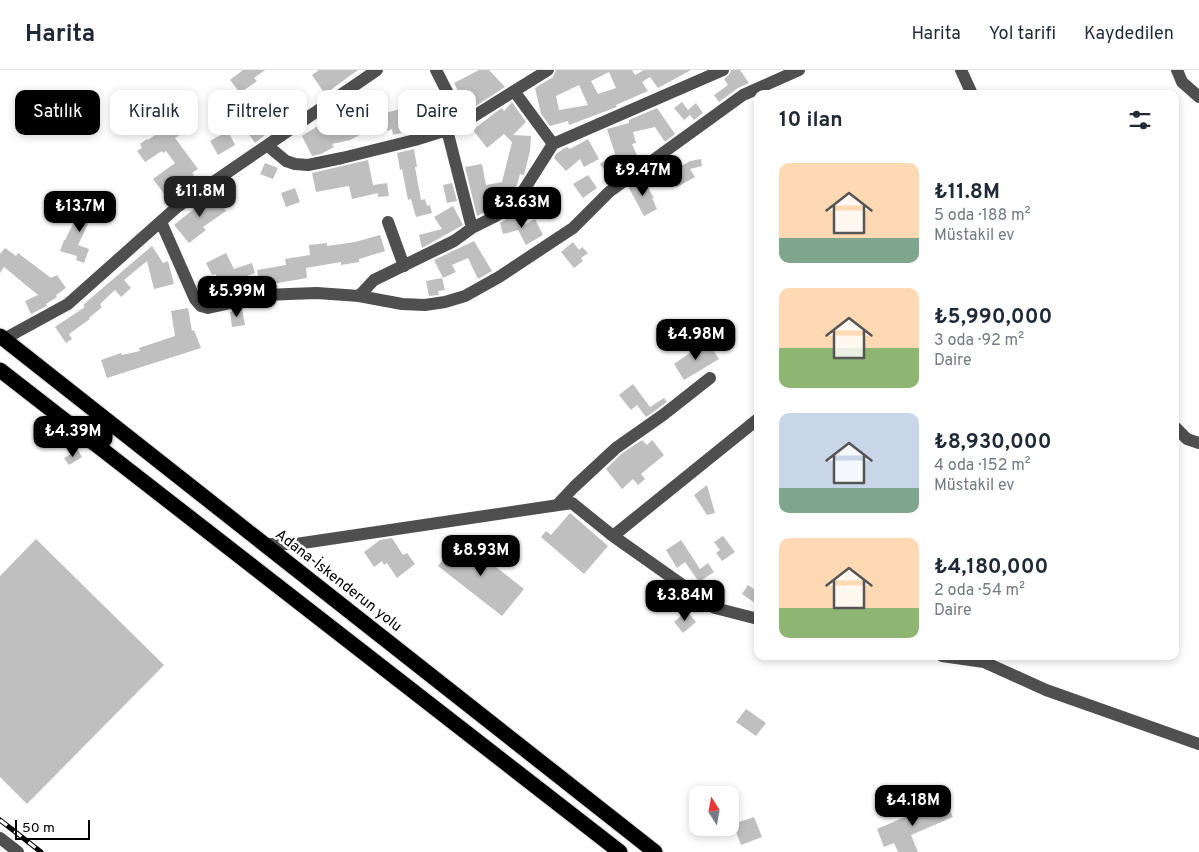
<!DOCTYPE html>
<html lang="tr">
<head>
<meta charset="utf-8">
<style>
  body { margin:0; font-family:Overpass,sans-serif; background:#f6f6f7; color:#1f2937; height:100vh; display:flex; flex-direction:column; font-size:19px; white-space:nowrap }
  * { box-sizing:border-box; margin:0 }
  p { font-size:16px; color:#747a83 }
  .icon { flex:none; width:28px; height:28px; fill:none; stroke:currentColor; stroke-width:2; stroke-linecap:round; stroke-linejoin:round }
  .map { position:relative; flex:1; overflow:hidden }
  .details { position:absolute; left:754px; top:20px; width:425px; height:570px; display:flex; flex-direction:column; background:#fff; border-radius:10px; box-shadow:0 2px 8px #0003 }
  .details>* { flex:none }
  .top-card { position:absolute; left:15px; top:20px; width:475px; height:45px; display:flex; gap:10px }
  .needle { width:32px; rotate:349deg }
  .controls { position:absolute; left:689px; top:716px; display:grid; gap:10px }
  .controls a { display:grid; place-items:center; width:50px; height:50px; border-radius:10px; background:#fff; box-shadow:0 2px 8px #0003; font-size:25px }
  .scale { position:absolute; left:15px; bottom:12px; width:75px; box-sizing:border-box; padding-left:5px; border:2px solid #000; border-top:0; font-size:14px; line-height:18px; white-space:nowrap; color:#000; -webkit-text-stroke:4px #fff; paint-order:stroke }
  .price { position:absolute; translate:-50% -42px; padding:0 11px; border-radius:10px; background:#000; color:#fff; font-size:16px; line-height:32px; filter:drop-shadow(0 1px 2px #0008) }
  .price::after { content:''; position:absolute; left:50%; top:30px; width:15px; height:11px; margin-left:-8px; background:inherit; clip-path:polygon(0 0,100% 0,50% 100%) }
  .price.selected { background:#222; color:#fff }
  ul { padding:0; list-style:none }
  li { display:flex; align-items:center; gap:15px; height:125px; padding:0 25px }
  li span { display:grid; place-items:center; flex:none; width:140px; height:100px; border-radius:10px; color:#555 }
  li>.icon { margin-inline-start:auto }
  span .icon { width:60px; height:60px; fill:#fffc; stroke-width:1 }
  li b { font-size:21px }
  h2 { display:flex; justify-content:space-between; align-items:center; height:60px; padding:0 25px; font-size:21px }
  .pill { padding:0 18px; border-radius:10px; background:#fff; box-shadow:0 2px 8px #0003; font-size:18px; line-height:45px }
  .pill.selected { background:#000; color:#fff }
  header { display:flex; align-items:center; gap:30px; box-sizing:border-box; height:70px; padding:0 25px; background:#fff; border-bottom:1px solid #e0e1e3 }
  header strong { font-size:24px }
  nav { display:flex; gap:28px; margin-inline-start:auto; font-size:18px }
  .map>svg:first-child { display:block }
  .building { fill:#bfbfbf; fill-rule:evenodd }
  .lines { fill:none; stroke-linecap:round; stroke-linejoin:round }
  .highway-casing { stroke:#dbdbdb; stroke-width:17 }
  .minor { stroke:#4f4f4f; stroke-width:12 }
  .highway { stroke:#000; stroke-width:15 }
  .rail-casing { stroke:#000; stroke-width:5 }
  .rail { stroke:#fff; stroke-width:3; stroke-dasharray:9; stroke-linecap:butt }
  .labels { text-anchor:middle; stroke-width:5; stroke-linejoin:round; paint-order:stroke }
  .street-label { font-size:15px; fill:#000; stroke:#fff }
</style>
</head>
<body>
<header>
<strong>Harita</strong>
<nav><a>Harita</a><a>Yol tarifi</a><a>Kaydedilen</a></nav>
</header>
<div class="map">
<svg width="1199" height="782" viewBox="0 0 1199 782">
  <rect width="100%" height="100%" fill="#fff"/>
  <!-- building -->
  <path class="building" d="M243 0H265L254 8 257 11 240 23 230 10Z
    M319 0H358L325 24 312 5Z
    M479 0H489L505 17 471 39 467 32 464 33 454 13Z
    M556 0H632L635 5 644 0H691L658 18 650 7 642 12 648 21 616 35 617 37 569 55 568 51 550 56 541 44 535 18 553 7ZM609 2 616 18 598 24 591 11ZM579 15 588 35 559 40 556 26Z
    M731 0H740L749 13 738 18 719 32 714 25 728 15 724 9 729 5Z
    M359 29 373 58 350 70 332 74 334 77 321 84 312 86 302 66 321 54 324 58 353 43 349 34Z
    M512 32 526 52 513 65 531 66 530 81 524 105 520 104 517 115 508 127 487 122 492 138 477 146 465 97 482 94 486 115 502 112 512 72 504 64 487 78 473 60 496 42 502 38 504 41Z
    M682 32 688 40 696 33 703 43 694 50 690 45 684 50 674 38Z
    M269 35 280 51 263 62 265 65 255 73 235 44 246 37 252 46Z
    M407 37 413 60 393 65 392 59 387 61 382 44Z
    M657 38 675 64 665 72 655 57 633 62 636 73 632 74 639 90 626 97 627 99 611 110 600 94 615 84 607 59 629 53V50Z
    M184 45 192 58 175 68 198 99 192 103 194 105 180 115 181 117 167 128 153 109 175 93 166 81 163 83 162 81 145 92 137 81 142 78 140 74 147 69 148 70Z
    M228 61 235 75 218 85 210 71Z
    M588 69 599 89 584 97 580 89 566 101 554 88 556 84 563 79 567 77 570 79Z
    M414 79 417 97H415L421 130 425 129 427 136 430 135 432 143 416 147 411 129 408 130 402 99 400 100 397 83Z
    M701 89 702 96 690 99 695 107 677 117 669 103 690 91Z
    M368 90 373 115 387 113 389 126 378 127V123L352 129 349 116 316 122 312 103Z
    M265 93 278 98 273 109 260 104Z
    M588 105 597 118 583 128 573 114Z
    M643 109 654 128H652L657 139 644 146 629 118Z
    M452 113 457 131 447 133 443 115Z
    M295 118 300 132 286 137 281 123Z
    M214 122 226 141 203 157 206 160 189 173 174 155 200 134 199 132Z
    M90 130 102 136 97 146 93 144 78 175 89 179 84 193 76 190 77 186 60 181 64 170H65L75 150 80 152Z
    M453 136 463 155 422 178 419 165 442 159 434 147Z
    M516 144 520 157 535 149 543 165 526 175 518 160 503 164 500 153Z
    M380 165 385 181 359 189V192L341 195V192L306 198 307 208 260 216 257 200 286 195 285 189 310 185 309 175 327 173V176L355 172Z
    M474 171 492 201 478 209 468 188 452 195 456 202 443 208 434 190Z
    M573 172 579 180 582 177 588 183 581 188 583 191 574 198 561 182Z
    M152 176 163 193 168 191 174 214 154 219 147 191 124 210 131 218 121 227 115 220 100 234 102 237 89 248 90 249 69 264 72 269 66 273 55 257 85 237 83 235 105 216Z
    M5 178 16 186 18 183 51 208 57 205 66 218 56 225 57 227 46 234 47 236 31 244 25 231 38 225 4 197 0 203V184Z
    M226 183 234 199 252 193 255 203 233 211 234 218 218 220 216 204 212 205 206 193Z
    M442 208 445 220 438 221 439 225 429 226 426 211Z
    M188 238 192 261 194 260 201 278 107 308 101 290 121 283 122 285 140 281 139 278 175 266 171 241Z
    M242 239 245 255 232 257 230 242Z
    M707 271 719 289 684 310 674 294Z
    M633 314 650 337 664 328 667 332 646 347 637 335 631 340 619 325Z
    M642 370 647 375 652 370 664 385 641 404 645 409 638 415 633 409 622 419 606 399 621 384Z
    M78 380 82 387 69 395 64 388Z
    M707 415 715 443 707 445 694 425Z
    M570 443 608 476 584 504 541 467 546 461 551 465Z
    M723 466 735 482 722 491 716 483 720 480 714 472Z
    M392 468 403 485 407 483 415 494 397 508 387 493 384 495 382 491 374 497 364 482 380 470Z
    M459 468 524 519 502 546 438 496Z
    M36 469 164 595 27 734 0 707V506Z
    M681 470 700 499 708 493 714 502 699 512 685 492 677 498 666 480Z
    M748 515 758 522V535L742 524Z
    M687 541 696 552 683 563 674 552Z
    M746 639 766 653 756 666 736 652Z
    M945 730 953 747 911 765 918 782H898L894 773 884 777 877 759Z
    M754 747 762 767 741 775 733 754Z"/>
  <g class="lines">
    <!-- highway casing -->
    <g class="highway-casing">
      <path id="highway" d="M0 266 655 782
        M0 300 620 782"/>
    </g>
    <!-- minor -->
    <path class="minor" d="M436 0 463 53
      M961 0 972 24
      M1177 0 1182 12 1199 27
      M514 21 553 74
      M447 60 472 158
      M268 76 286 91 295 94 308 95 342 88 415 70 447 60 463 53 548 0
      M161 152 195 229 201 236 208 238 267 225 289 224 317 223 359 226 402 234 425 235 445 232 465 226 499 207 573 158 609 122 743 25 799 0
      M388 152 404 196
      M359 226 374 210 454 171 472 158 494 147 510 137 520 126 553 74 723 0
      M4 269 68 234 177 137 377 0
      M1175 357 1187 369 1199 373
      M558 434 574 417 616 378 663 345 710 308
      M613 466 758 349
      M264 474H296L572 433 613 466 715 538 758 549
      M942 586 984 592 1046 620 1199 674
      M0 768 18 782"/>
    <!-- highway -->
    <use href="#highway" class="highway"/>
    <!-- rail casing -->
    <g class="rail-casing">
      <path id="rail" d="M0 750 41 782"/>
    </g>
    <!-- rail -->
    <use href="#rail" class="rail"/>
  </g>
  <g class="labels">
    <!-- street labels -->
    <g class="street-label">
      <text transform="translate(339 510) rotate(38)" y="5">Adana-İskenderun yolu</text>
    </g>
  </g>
</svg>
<div class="controls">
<a><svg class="needle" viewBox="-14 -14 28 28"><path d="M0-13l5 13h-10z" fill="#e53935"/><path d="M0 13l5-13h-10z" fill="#747a83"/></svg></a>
</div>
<div class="scale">50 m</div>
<b class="price" style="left:643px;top:127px">₺9.47M</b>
<b class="price selected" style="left:200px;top:148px">₺11.8M</b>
<b class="price" style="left:522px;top:159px">₺3.63M</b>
<b class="price" style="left:80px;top:163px">₺13.7M</b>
<b class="price" style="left:237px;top:248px">₺5.99M</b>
<b class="price" style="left:696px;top:291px">₺4.98M</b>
<b class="price" style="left:73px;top:388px">₺4.39M</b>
<b class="price" style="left:481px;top:507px">₺8.93M</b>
<b class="price" style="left:685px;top:552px">₺3.84M</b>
<b class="price" style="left:913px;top:757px">₺4.18M</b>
<div class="top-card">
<a class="pill selected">Satılık</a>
<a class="pill">Kiralık</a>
<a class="pill">Filtreler</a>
<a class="pill">Yeni</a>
<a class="pill">Daire</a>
</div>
<section class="details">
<h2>10 ilan<svg class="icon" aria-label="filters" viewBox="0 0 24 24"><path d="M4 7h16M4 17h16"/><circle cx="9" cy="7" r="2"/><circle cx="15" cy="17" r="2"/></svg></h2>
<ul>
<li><span style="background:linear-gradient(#ffd9b3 75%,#7fa58c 0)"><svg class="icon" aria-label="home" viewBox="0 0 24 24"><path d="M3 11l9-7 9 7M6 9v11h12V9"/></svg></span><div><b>₺11.8M</b><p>5 oda · 188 m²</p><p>Müstakil ev</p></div></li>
<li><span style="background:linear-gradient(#ffd9b3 60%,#8fb573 0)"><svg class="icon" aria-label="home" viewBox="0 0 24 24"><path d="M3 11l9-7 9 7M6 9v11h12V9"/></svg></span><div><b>₺5,990,000</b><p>3 oda · 92 m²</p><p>Daire</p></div></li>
<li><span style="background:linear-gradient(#c9d6e8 75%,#7fa58c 0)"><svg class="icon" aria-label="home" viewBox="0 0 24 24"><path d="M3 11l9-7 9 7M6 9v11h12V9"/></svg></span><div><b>₺8,930,000</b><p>4 oda · 152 m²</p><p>Müstakil ev</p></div></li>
<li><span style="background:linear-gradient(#ffd9b3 70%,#8fb573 0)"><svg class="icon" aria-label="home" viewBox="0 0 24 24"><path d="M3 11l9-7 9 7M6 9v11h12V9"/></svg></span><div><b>₺4,180,000</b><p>2 oda · 54 m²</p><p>Daire</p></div></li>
</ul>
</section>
</div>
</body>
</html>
